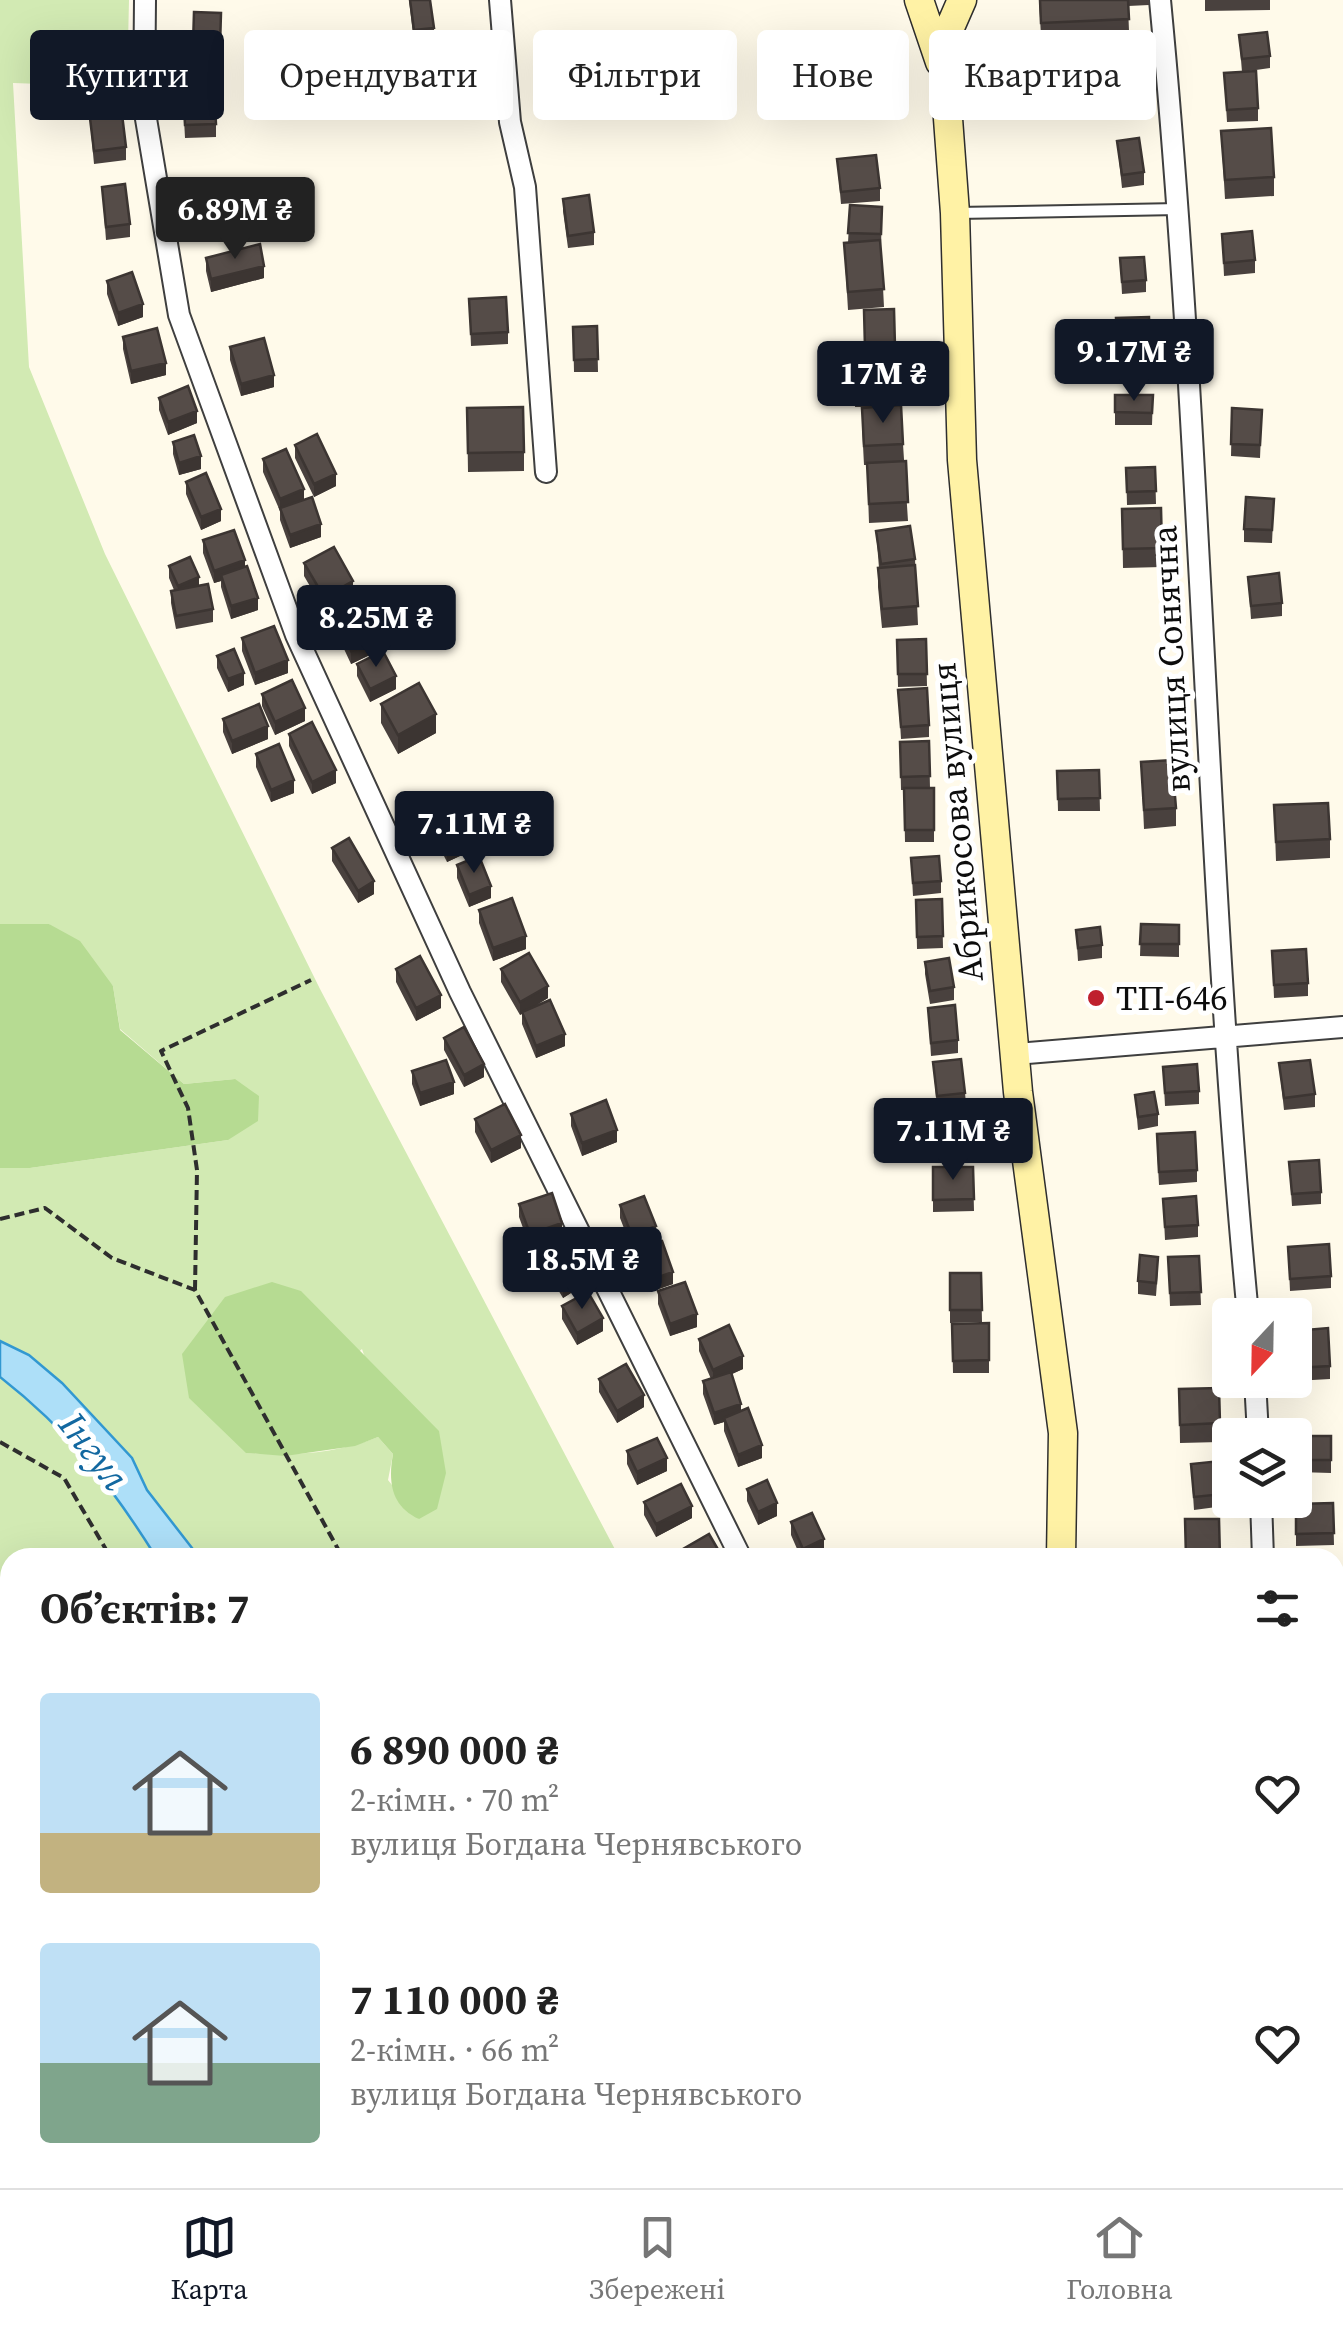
<!DOCTYPE html>
<html lang="uk">
<head>
<meta charset="utf-8">
<style>
  body { margin:0; font-family:"Source Serif 4",serif; background:#f6f6f6; color:#222; height:100vh; display:flex; flex-direction:column; font-size:38px; white-space:nowrap }
  * { box-sizing:border-box; margin:0 }
  p { font-size:32px; color:#767676 }
  .icon { flex:none; width:55px; height:55px; fill:none; stroke:currentColor; stroke-width:2; stroke-linecap:round; stroke-linejoin:round }
  .map { position:relative; flex:1; overflow:hidden }
  .side { position:absolute; left:0px; top:1548px; width:1345px; height:642px; display:flex; flex-direction:column; background:#fff; border-radius:30px 30px 0 0; box-shadow:0 10px 40px #0002 }
  .side>* { flex:none }
  .hud { position:absolute; left:30px; top:30px; width:1285px; height:90px; display:flex; gap:20px }
  .needle { width:65px; rotate:202deg }
  .fabs { position:absolute; left:1212px; top:1298px; display:grid; gap:20px }
  .fabs a { display:grid; place-items:center; width:100px; height:100px; border-radius:10px; background:#fff; box-shadow:0 10px 40px #0002; font-size:50px }
  .price { position:absolute; translate:-50% -85px; padding:0 22px; border-radius:10px; background:#111827; color:#fff; font-size:32px; line-height:65px; filter:drop-shadow(0 2px 5px #0008) }
  .price::after { content:''; position:absolute; left:50%; top:60px; width:30px; height:22px; margin-left:-15px; background:inherit; clip-path:polygon(0 0,100% 0,50% 100%) }
  .price.on { background:#222; color:#fff }
  ul { padding:0; list-style:none }
  li { display:flex; align-items:center; gap:30px; height:250px; padding:0 40px }
  li span { display:grid; place-items:center; flex:none; width:280px; height:200px; border-radius:10px; color:#555 }
  li>.icon { margin-inline-start:auto }
  span .icon { width:120px; height:120px; fill:#fffc; stroke-width:1 }
  li b { font-size:42px }
  h2 { display:flex; justify-content:space-between; align-items:center; height:120px; padding:0 40px; font-size:42px }
  .pill { padding:0 35px; border-radius:10px; background:#fff; box-shadow:0 10px 40px #0002; font-size:35px; line-height:90px }
  .pill.on { background:#111827; color:#fff }
  .dock { display:flex; justify-content:space-around; align-items:center; height:140px; border-top:2px solid #e0e0e0; background:#fff; font-size:28px; color:#767676 }
  .dock a { display:grid; justify-items:center; gap:5px }
  .dock .on { color:#111827 }
  .map>svg:first-child { display:block }
  .green { fill:#d2eab3; fill-rule:evenodd }
  .forest { fill:#b6db92 }
  .water { fill:#addff8; stroke:#3298d1; stroke-width:2.5 }
  .lines { fill:none; stroke-linecap:round; stroke-linejoin:round }
  .lane-casing { stroke:#3f3f3f; stroke-width:14 }
  .street-casing { stroke:#3f3f3f; stroke-width:24 }
  .secondary-casing { stroke:#2e2e2e; stroke-width:31 }
  .path { stroke:#2e2e2e; stroke-width:4; stroke-dasharray:10 5; stroke-linecap:butt }
  .lane { stroke:#fff; stroke-width:10 }
  .street { stroke:#fff; stroke-width:20 }
  .secondary { stroke:#fff2a5; stroke-width:28 }
  .wall { fill:#49413e }
  .shaded-wall { fill:#3c3532 }
  .building { fill:#554c48; stroke:#3c3532; stroke-width:2.5 }
  .poi-dot { fill:#bf202e; stroke:#fff; stroke-width:4 }
  .labels { text-anchor:middle; stroke-width:10; stroke-linejoin:round; paint-order:stroke }
  .street-label { font-size:35px; fill:#0c0c0c; stroke:#fff }
  .poi-label { font-size:35px; fill:#0c0c0c; stroke:#fff; text-anchor:start }
  .water-label { font-size:38px; font-style:italic; fill:#1268a0; stroke:#fff }
</style>
</head>
<body>
<div class="map">
<svg width="1343" height="2188" viewBox="0 0 1343 2188">
  <rect width="100%" height="100%" fill="#fffaea"/>
  <!-- green -->
  <path class="green" d="M0 0H129L127 87 13 83 29 367 105 554 320 989 619 1557H199L147 1490 132 1458 62 1383 29 1355 0 1341V1168H30L228 1140 235 1079 184 1084 120 1029 113 986 49 924H0ZM362 1349 419 1519 388 1480 393 1454 378 1437C336 1454 291 1456 246 1453Z
    M0 1377C68 1430 111 1485 156 1557L10 1558V1693L0 1666Z
    M10 2143V2180H188L191 2188H0V2145Z
    M408 2180H517L524 2188H413Z
    M545 2180H947L951 2188H552Z"/>
  <!-- forest -->
  <path class="forest" d="M0 924H49L80 941 113 986 120 1030 184 1084 235 1079 259 1096 258 1121 228 1140 30 1168H0Z
    M272 1282 301 1291 439 1431 446 1473 437 1509 419 1519C391 1506 388 1482 393 1454L378 1437 355 1446 285 1456 246 1453 189 1398 182 1354 225 1297Z
    M188 2180H408L413 2188H191Z"/>
  <!-- water -->
  <path class="water" d="M0 1341 29 1355 62 1383 132 1458 147 1490 199 1557H156C111 1485 68 1430 0 1377Z"/>
  <g class="lines">
    <!-- lane casing -->
    <g class="lane-casing">
      <path id="lane" d="M956 213 1179 209"/>
    </g>
    <!-- street casing -->
    <g class="street-casing">
      <path id="street" d="M145 0 144 107 179 315 296 635 460 992 741 1558
        M500 0 510 122 525 187 546 472
        M1160 0C1202 437 1206 878 1248 1315
        M1015 1054 1343 1027
        M1255 1380 1258 1435
        M1261 1500 1263 1558
        M1335 2017 1343 2014
        M1335 2054 1343 2092"/>
    </g>
    <!-- secondary casing -->
    <g class="secondary-casing">
      <path id="secondary" d="M919 0 940 62
        M962 0 948 32 945 78 955 213 962 460 1018 1092 1063 1433 1061 1558
        M1101 2180 1104 2188"/>
    </g>
    <!-- path -->
    <path class="path" d="M0 1219 45 1208 112 1258 195 1290 343 1558
      M195 1290 197 1170 188 1108 161 1051 311 980
      M0 1442 64 1478 111 1558
      M472 2180 478 2188
      M594 2180 597 2188
      M90 2188 105 2180"/>
    <!-- lane -->
    <use href="#lane" class="lane"/>
    <!-- street -->
    <use href="#street" class="street"/>
    <!-- secondary -->
    <use href="#secondary" class="secondary"/>
  </g>
  <!-- wall -->
  <path class="wall" d="M409 0 434 28V40L414 43Z
    M1039 0H1149V5L1128 6 1129 31 1041 36Z
    M1205 0H1270V10L1205 11Z
    M194 12 221 13 220 59 193 58Z
    M1239 35 1270 56V68L1242 72Z
    M1224 73 1258 108V121L1227 122Z
    M183 100 216 124V137L185 138Z
    M89 110 126 147V160L94 164Z
    M1221 131 1274 177V196L1225 199Z
    M1117 141 1144 172V185L1122 188Z
    M837 159 880 188V201L841 204Z
    M102 187 130 224V237L106 240Z
    M563 199 594 232V245L568 248 563 211Z
    M850 205 882 207 881 247 884 307 848 310 844 243H848Z
    M1222 234 1255 260V273L1224 276Z
    M206 258 264 278 211 292 206 271Z
    M1120 258 1146 280V292L1122 294Z
    M107 281 143 317 118 326 107 294Z
    M469 299 508 332V344L471 346Z
    M894 309 895 356H900L898 405 903 444 908 521 869 523 867 465H864L862 426V408L865 407H855L856 354 864 355V310Z
    M1149 317 1150 357 1117 359 1116 318Z
    M597 326 598 372H574L573 327Z
    M123 337 166 375 131 384 123 349Z
    M230 347 274 387 241 396 230 360Z
    M1115 395H1153L1152 425H1115Z
    M159 398 197 423 168 435 159 410Z
    M467 408 524 452V471L468 472Z
    M1232 408 1262 410 1260 458 1231 456Z
    M173 442 201 469 179 475 173 454Z
    M295 445 336 486 314 497 295 458Z
    M263 459 304 500 321 537 290 548 280 520V511L263 472Z
    M1155 467 1156 504 1127 505 1126 468Z
    M186 482 221 521 201 530 186 494Z
    M1274 499 1272 543 1244 542V529Z
    M1161 508 1162 567 1123 568 1122 509Z
    M876 531 915 559 918 625 882 628 878 587V568H879Z
    M203 540 245 567 258 610 231 619 221 587V581L214 583 203 553Z
    M304 563 353 594 324 610 304 576Z
    M169 566 199 585 213 609V622L176 629 171 603V591L174 590 169 578Z
    M1248 577 1282 603V616L1251 619Z
    M338 624 378 651 351 664 338 636Z
    M242 638 288 673 255 685 242 651Z
    M926 639 927 686 898 687 897 640Z
    M217 656 244 685 228 692 217 668Z
    M357 664 396 689 370 702 357 676Z
    M898 690 929 725V737L901 739Z
    M262 694 305 721 275 735 262 706Z
    M381 704 436 733 398 754 381 723Z
    M223 719 268 739 232 754 223 732Z
    M289 734 336 783 312 794 289 746Z
    M929 741 930 788H934V842H905L904 790H901L900 742Z
    M256 754 294 793 271 802 256 767Z
    M1141 762 1176 808V826L1144 829Z
    M1099 770 1100 811H1058L1057 771Z
    M1274 805 1330 839V858L1276 861Z
    M430 815 475 849 447 862 430 828Z
    M332 848 374 894 358 903 332 861Z
    M911 858 941 881V893L913 896Z
    M457 865 491 898 469 907 457 878Z
    M942 899 943 948 917 949 916 900Z
    M479 910 526 949 493 961 479 923Z
    M1141 924 1179 925V957L1140 956Z
    M1076 930 1102 945V958L1078 961Z
    M1272 951 1308 983V996L1274 998Z
    M925 962 954 987V1000L930 1004 925 974Z
    M396 969 441 1008 416 1021 396 982Z
    M501 969 548 998 533 1007 565 1046 536 1058 522 1024V1013L520 1015 501 982Z
    M928 1008 958 1040V1053L931 1056Z
    M444 1038 484 1077 464 1087 444 1050Z
    M933 1062 965 1093 971 1157 945 1158 943 1108H937Z
    M1279 1063 1315 1094V1107L1284 1110Z
    M1163 1067 1199 1091V1104L1165 1106Z
    M412 1071 454 1094 420 1106 412 1084Z
    M1135 1095 1158 1114V1126L1138 1130Z
    M571 1114 617 1142 582 1156 571 1126Z
    M475 1119 521 1148 491 1163 475 1132Z
    M1157 1147 1197 1170V1182L1159 1185Z
    M1289 1162 1321 1192V1204L1292 1206Z
    M933 1167H973L974 1211 933 1212Z
    M1163 1199 1198 1225V1237L1165 1240Z
    M519 1204 562 1236 530 1247 519 1217Z
    M620 1205 656 1239 632 1249 620 1218Z
    M1288 1247 1331 1276V1288L1290 1291Z
    M640 1249 673 1284 650 1292 640 1262Z
    M545 1256 582 1286 563 1298 545 1268Z
    M1199 1256 1201 1305 1170 1306 1168 1257Z
    M1158 1269 1156 1296 1138 1294V1281Z
    M950 1273H981L982 1322 950 1323Z
    M658 1291 697 1327 670 1336 658 1304Z
    M562 1306 603 1331 577 1345 562 1319Z
    M989 1323V1373H953L952 1324Z
    M1295 1331 1330 1366V1379L1295 1381Z
    M699 1339 743 1369 731 1374 741 1411 762 1458 738 1467 724 1431V1422L714 1425 703 1394V1381L711 1379 699 1351Z
    M599 1379 644 1407 617 1423 599 1392Z
    M1219 1388 1220 1442 1180 1443 1179 1389Z
    M1298 1436H1331V1473L1298 1472Z
    M627 1451 667 1471 637 1485 627 1464Z
    M1191 1464 1224 1494V1506L1194 1510Z
    M747 1489 777 1516 758 1525 747 1501Z
    M644 1502 692 1518 656 1537 644 1515Z
    M1333 1503 1334 1545 1296 1546V1504Z
    M791 1522 824 1552 812 1558H801L791 1535Z
    M1335 1618 1336 1642H1343V1690H1335Z
    M1335 1769H1343V1812H1335Z
    M1287 2180H1330L1332 2188H1289Z"/>
  <!-- shaded-wall -->
  <path class="shaded-wall" d="M264 266V278L211 292V279Z
    M143 304V317L118 326V313Z
    M166 363V375L131 384V371Z
    M274 375V387L241 396V384Z
    M197 411V423L168 435V422Z
    M201 456V469L179 475V463Z
    M336 474V486L314 497V484Z
    M304 489V501L280 512V499Z
    M221 509V521L201 530V517Z
    M321 524V537L290 548V535Z
    M245 560V573L221 575V581L214 583V571Z
    M199 577V590L178 598V586Z
    M353 581V594L324 610V597Z
    M258 598V610L231 619V606Z
    M378 639V651L351 664V651Z
    M288 660V673L255 685V673Z
    M244 673V685L228 692V679Z
    M396 676V689L370 702V689Z
    M305 708V721L275 735V722Z
    M436 714V733L398 754V735Z
    M268 726V739L232 754V741Z
    M336 770V783L312 794V782Z
    M294 780V793L271 802V790Z
    M475 836V849L447 862V850Z
    M374 881V894L358 903V891Z
    M491 886V898L469 907V895Z
    M526 936V949L493 961V948Z
    M548 986V998L520 1015V1002Z
    M441 995V1008L416 1021V1008Z
    M565 1034V1046L536 1058V1046Z
    M484 1064V1077L464 1087V1075Z
    M454 1082V1094L420 1106V1093Z
    M617 1130V1142L582 1156V1143Z
    M521 1135V1148L491 1163V1150Z
    M562 1223V1236L530 1247V1234Z
    M656 1226V1239L632 1249V1236Z
    M673 1272V1284L650 1292V1280Z
    M582 1273V1286L563 1298V1285Z
    M697 1314V1327L670 1336V1324Z
    M603 1318V1331L577 1345V1333Z
    M743 1356V1369L713 1383V1370Z
    M644 1395V1407L617 1423V1411Z
    M741 1404V1417L724 1418V1422L714 1425V1413Z
    M762 1445V1458L738 1467V1455Z
    M667 1458V1471L637 1485V1472Z
    M777 1503V1516L758 1525V1512Z
    M692 1506V1518L656 1537V1524Z
    M824 1539V1552L812 1558H803V1549Z
    M7 1857V1869L0 1877V1864Z"/>
  <!-- building -->
  <path class="building" d="M410 0H430L434 28 414 30Z
    M1040 0H1128L1129 19 1041 23Z
    M194 12 221 13 220 46 193 45Z
    M1267 32 1270 56 1242 59 1239 35Z
    M1256 71 1258 108 1227 110 1224 73Z
    M214 85 216 124 185 125 183 87Z
    M121 106 126 147 94 151 89 110Z
    M1271 128 1274 177 1225 180 1221 131Z
    M1139 138 1144 172 1122 175 1117 141Z
    M876 155 880 188 841 192 837 159Z
    M125 184 130 224 106 227 102 187Z
    M589 195 594 232 568 236 563 199Z
    M850 205 882 207 881 234 848 233Z
    M1252 231 1255 260 1224 263 1222 234Z
    M880 240 884 289 848 292 844 243Z
    M260 244 264 266 211 279 206 258Z
    M1144 257 1146 280 1122 282 1120 258Z
    M132 272 143 304 118 313 107 281Z
    M506 297 508 332 471 334 469 299Z
    M894 309 895 347 865 348 864 310Z
    M1149 317 1150 345 1117 346 1116 318Z
    M597 326 598 359 574 360 573 327Z
    M157 328 166 363 131 371 123 337Z
    M264 338 274 375 241 384 230 347Z
    M856 354 900 356 898 390 855 388Z
    M188 386 197 411 168 422 159 398Z
    M1115 395H1153L1152 413 1115 412Z
    M901 405 903 444 864 446 862 408Z
    M523 407 524 452 468 453 467 408Z
    M1232 408 1262 410 1260 445 1231 444Z
    M317 434 336 474 314 484 295 445Z
    M194 435 201 456 179 463 173 442Z
    M286 449 304 489 280 499 263 459Z
    M906 461 908 502 869 504 867 463Z
    M1155 467 1156 491 1127 492 1126 468Z
    M206 473 221 509 201 517 186 482Z
    M312 497 321 524 290 535 280 508Z
    M1246 497 1274 499 1272 530 1244 529Z
    M1161 508 1162 548 1123 549 1122 509Z
    M910 526 915 559 881 564 876 531Z
    M234 530 245 560 214 571 203 540Z
    M334 547 353 581 324 597 304 563Z
    M190 557 199 577 178 586 169 566Z
    M915 565 918 606 882 609 878 568Z
    M247 566 258 598 231 606 221 575Z
    M1279 573 1282 603 1251 606 1248 577Z
    M208 584 213 609 176 616 171 591Z
    M366 611 378 639 351 651 338 624Z
    M274 626 288 660 255 673 242 638Z
    M926 639 927 674H898L897 640Z
    M234 649 244 673 228 679 217 656Z
    M383 651 396 676 370 689 357 664Z
    M292 680 305 708 275 722 262 694Z
    M419 683 436 714 398 735 381 704Z
    M927 688 929 725 901 727 898 690Z
    M259 704 268 726 232 741 223 719Z
    M312 722 336 770 312 782 289 734Z
    M929 741 930 776 901 777 900 742Z
    M279 744 294 780 271 790 256 754Z
    M1172 760 1176 808 1144 810 1141 762Z
    M1099 770 1100 798 1058 799 1057 771Z
    M904 788H934V830H905Z
    M458 802 475 836 447 850 430 815Z
    M1328 803 1330 839 1276 842 1274 805Z
    M349 838 374 881 358 891 332 848Z
    M479 856 491 886 469 895 457 865Z
    M939 856 941 881 913 883 911 858Z
    M512 898 526 936 493 948 479 910Z
    M942 899 943 936 917 937 916 900Z
    M1141 924 1179 925V944H1140Z
    M1100 927 1102 945 1078 948 1076 930Z
    M1306 949 1308 983 1274 985 1272 951Z
    M529 953 548 986 520 1002 501 969Z
    M420 956 441 995 416 1008 396 969Z
    M949 958 954 987 930 991 925 962Z
    M550 1000 565 1034 536 1046 522 1012Z
    M955 1005 958 1040 931 1043 928 1008Z
    M464 1027 484 1064 464 1075 444 1038Z
    M961 1059 965 1093 937 1096 933 1062Z
    M446 1060 454 1082 420 1093 412 1071Z
    M1310 1060 1315 1094 1284 1098 1279 1063Z
    M1197 1064 1199 1091 1165 1093 1163 1067Z
    M1154 1092 1158 1114 1138 1117 1135 1095Z
    M606 1100 617 1130 582 1143 571 1114Z
    M505 1104 521 1135 491 1150 475 1119Z
    M968 1105 971 1144 945 1145 943 1106Z
    M1195 1132 1197 1170 1159 1172 1157 1134Z
    M1319 1160 1321 1192 1292 1194 1289 1162Z
    M933 1167H973L974 1199 933 1200Z
    M552 1193 562 1223 530 1234 519 1204Z
    M644 1196 656 1226 632 1236 620 1205Z
    M1196 1196 1198 1225 1165 1227 1163 1199Z
    M662 1241 673 1272 650 1280 640 1249Z
    M564 1244 582 1273 563 1285 545 1256Z
    M1329 1244 1331 1276 1290 1279 1288 1247Z
    M1140 1255 1158 1257 1156 1283 1138 1281Z
    M1199 1256 1201 1292 1170 1293 1168 1257Z
    M950 1273H981L982 1310H950Z
    M685 1282 697 1314 670 1324 658 1291Z
    M588 1292 603 1318 577 1333 562 1306Z
    M989 1323V1360L953 1361 952 1324Z
    M729 1325 743 1356 713 1370 699 1339Z
    M1328 1328 1330 1366 1295 1368V1331Z
    M626 1364 644 1395 617 1411 599 1379Z
    M731 1372 741 1404 714 1413 703 1381Z
    M1219 1388 1220 1423 1180 1425 1179 1389Z
    M748 1408 762 1445 738 1455 724 1418Z
    M1298 1436H1331V1460H1298Z
    M657 1438 667 1458 637 1472 627 1451Z
    M1220 1461 1224 1494 1194 1497 1191 1464Z
    M767 1480 777 1503 758 1512 747 1489Z
    M681 1484 692 1506 656 1524 644 1502Z
    M1333 1503 1334 1533 1296 1534V1504Z
    M812 1513 824 1539 803 1549 791 1522Z
    M1185 1519H1219L1220 1558H1186Z
    M709 1534 723 1558H688L683 1549Z
    M1335 1642H1343V1677H1335Z
    M1335 1769H1343V1799H1335Z
    M0 1851 7 1857 0 1864Z
    M1293 2180H1330L1332 2188H1295Z"/>
  <!-- markers -->
  <circle class="poi-dot" cx="1096" cy="998" r="10"/>
  <g class="labels">
    <!-- street labels -->
    <g class="street-label">
      <text transform="translate(1171 659) rotate(-93)" y="12">вулиця Сонячна</text>
      <text transform="translate(957 822) rotate(-95)" y="12">Абрикосова вулиця</text>
    </g>
    <!-- poi labels -->
    <g class="poi-label">
      <text x="1116" y="1010">ТП-646</text>
    </g>
    <!-- water labels -->
    <g class="water-label">
      <text transform="translate(94 1451) rotate(52)" y="13">Інгул</text>
    </g>
  </g>
</svg>
<div class="fabs">
<a><svg class="needle" viewBox="-14 -14 28 28"><path d="M0-13l5 13h-10z" fill="#e53935"/><path d="M0 13l5-13h-10z" fill="#767676"/></svg></a>
<a><svg class="icon" aria-label="layers" viewBox="0 0 24 24"><path d="M12 4l9 5-9 5-9-5zM3 14l9 5 9-5"/></svg></a>
</div>
<b class="price on" style="left:235px;top:262px">6.89M ₴</b>
<b class="price" style="left:1134px;top:404px">9.17M ₴</b>
<b class="price" style="left:883px;top:426px">17M ₴</b>
<b class="price" style="left:376px;top:670px">8.25M ₴</b>
<b class="price" style="left:474px;top:876px">7.11M ₴</b>
<b class="price" style="left:953px;top:1183px">7.11M ₴</b>
<b class="price" style="left:582px;top:1312px">18.5M ₴</b>
<div class="hud">
<a class="pill on">Купити</a>
<a class="pill">Орендувати</a>
<a class="pill">Фільтри</a>
<a class="pill">Нове</a>
<a class="pill">Квартира</a>
</div>
<section class="side">
<h2>Об’єктів: 7<svg class="icon" aria-label="filters" viewBox="0 0 24 24"><path d="M4 7h16M4 17h16"/><circle cx="9" cy="7" r="2"/><circle cx="15" cy="17" r="2"/></svg></h2>
<ul>
<li><span style="background:linear-gradient(#bfe0f5 70%,#c2b280 0)"><svg class="icon" aria-label="home" viewBox="0 0 24 24"><path d="M3 11l9-7 9 7M6 9v11h12V9"/></svg></span><div><b>6 890 000 ₴</b><p>2-кімн. · 70 m²</p><p>вулиця Богдана Чернявського</p></div><svg class="icon" aria-label="heart" viewBox="0 0 24 24"><path d="M12 20l-8-8c-3-5 5-10 8-4 3-6 11-1 8 4z"/></svg></li>
<li><span style="background:linear-gradient(#bfe0f5 60%,#7fa58c 0)"><svg class="icon" aria-label="home" viewBox="0 0 24 24"><path d="M3 11l9-7 9 7M6 9v11h12V9"/></svg></span><div><b>7 110 000 ₴</b><p>2-кімн. · 66 m²</p><p>вулиця Богдана Чернявського</p></div><svg class="icon" aria-label="heart" viewBox="0 0 24 24"><path d="M12 20l-8-8c-3-5 5-10 8-4 3-6 11-1 8 4z"/></svg></li>
</ul>
</section>
</div>
<nav class="dock">
<a class="on"><svg class="icon" aria-label="map" viewBox="0 0 24 24"><path d="M3 6l6-2 6 2 6-2v14l-6 2-6-2-6 2zM9 4v14M15 6v14"/></svg>Карта</a>
<a><svg class="icon" aria-label="saved" viewBox="0 0 24 24"><path d="M7 4h10v16l-5-4-5 4z"/></svg>Збережені</a>
<a><svg class="icon" aria-label="home" viewBox="0 0 24 24"><path d="M3 11l9-7 9 7M6 9v11h12V9"/></svg>Головна</a>
</nav>
</body>
</html>
